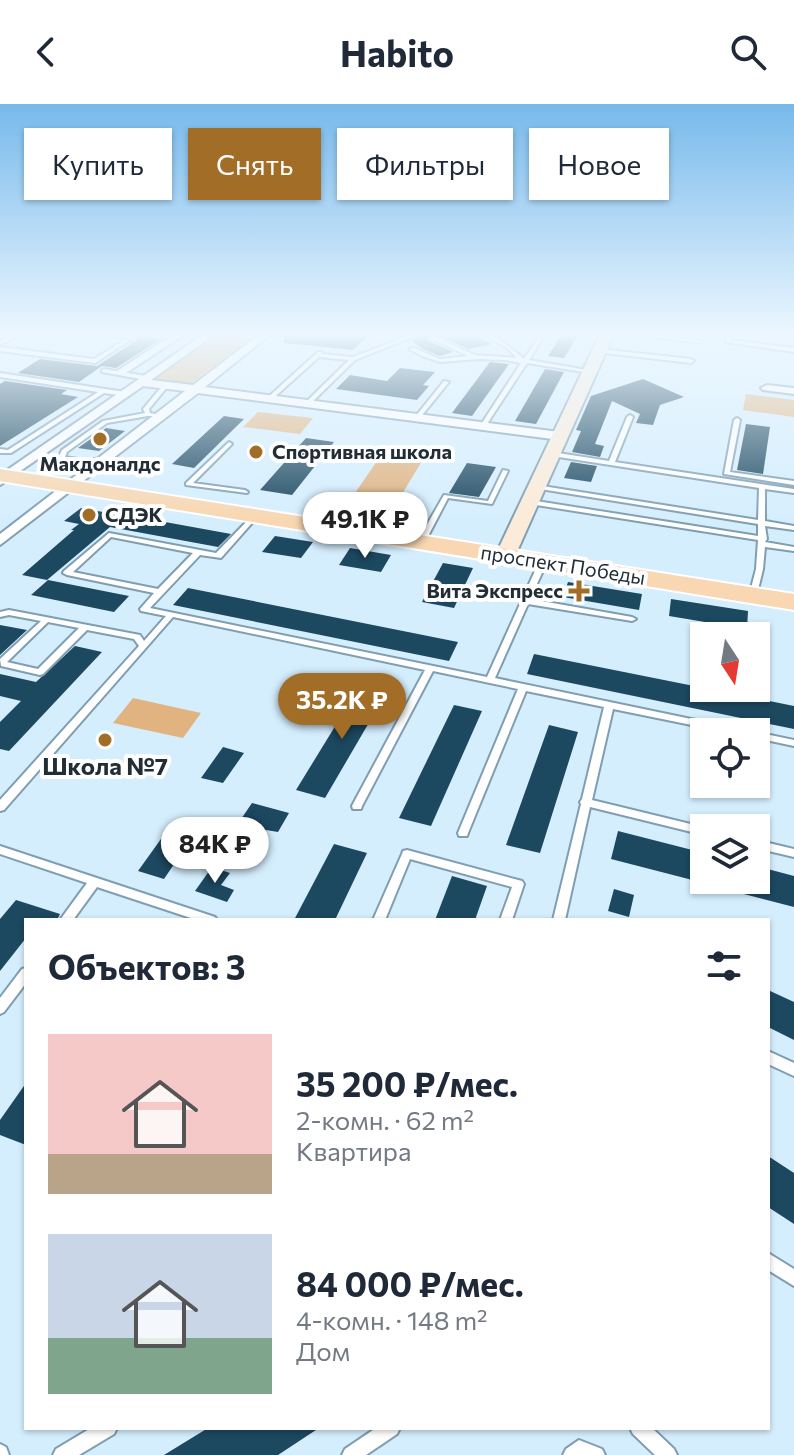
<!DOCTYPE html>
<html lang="ru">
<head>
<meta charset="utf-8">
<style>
  body { margin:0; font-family:Commissioner,sans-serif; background:#f6f6f7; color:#1f2937; height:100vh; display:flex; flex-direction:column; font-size:30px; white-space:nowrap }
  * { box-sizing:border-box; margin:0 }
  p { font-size:26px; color:#747a83 }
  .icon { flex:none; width:44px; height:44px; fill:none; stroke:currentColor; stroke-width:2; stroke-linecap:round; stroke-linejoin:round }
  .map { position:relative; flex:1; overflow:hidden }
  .sheet { position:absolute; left:24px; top:814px; width:746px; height:512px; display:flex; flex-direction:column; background:#fff; border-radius:0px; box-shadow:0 2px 6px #0004 }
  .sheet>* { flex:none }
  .hud { position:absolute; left:24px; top:24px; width:746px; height:72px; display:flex; gap:16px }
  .needle { width:52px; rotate:168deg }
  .buttons { position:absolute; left:690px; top:518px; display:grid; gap:16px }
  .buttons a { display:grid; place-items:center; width:80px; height:80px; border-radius:0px; background:#fff; box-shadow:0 2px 6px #0004; font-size:40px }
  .price { position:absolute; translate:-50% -68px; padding:0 18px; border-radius:28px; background:#fff; color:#222; font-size:26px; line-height:52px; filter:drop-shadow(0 2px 4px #0008) }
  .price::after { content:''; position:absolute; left:50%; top:48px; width:24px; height:18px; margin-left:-12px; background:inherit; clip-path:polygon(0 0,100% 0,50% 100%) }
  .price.on { background:#a26d27; color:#fff }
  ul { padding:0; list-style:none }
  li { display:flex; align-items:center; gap:24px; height:200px; padding:0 24px }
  li span { display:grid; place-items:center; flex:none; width:224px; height:160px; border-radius:0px; color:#555 }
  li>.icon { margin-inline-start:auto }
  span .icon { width:96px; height:96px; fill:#fffc; stroke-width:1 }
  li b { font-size:34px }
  h2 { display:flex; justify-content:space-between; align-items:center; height:96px; padding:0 24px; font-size:34px }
  .pill { padding:0 28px; border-radius:0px; background:#fff; box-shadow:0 2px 6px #0004; font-size:28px; line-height:72px }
  .pill.on { background:#a26d27; color:#fff }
  header { display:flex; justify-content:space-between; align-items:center; height:104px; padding:0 24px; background:#fff; font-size:36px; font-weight:700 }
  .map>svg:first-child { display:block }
  .green { fill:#e0b380 }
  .building { fill:#1c4860 }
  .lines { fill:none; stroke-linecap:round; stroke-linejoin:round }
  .service-casing { stroke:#809eb1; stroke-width:4 }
  .minor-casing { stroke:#809eb1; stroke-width:4 }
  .secondary-casing { stroke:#809eb1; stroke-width:4 }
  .primary-casing { stroke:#fff; stroke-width:4 }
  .service { fill:#fff; fill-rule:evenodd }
  .minor { fill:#fff; fill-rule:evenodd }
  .secondary { fill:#fcebd8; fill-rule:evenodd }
  .primary { fill:#f8d7b2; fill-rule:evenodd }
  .poi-dot { fill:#a26d27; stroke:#fff; stroke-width:3 }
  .labels { text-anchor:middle; stroke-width:8; stroke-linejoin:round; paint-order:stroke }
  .far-poi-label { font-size:20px; font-weight:bold; fill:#222e36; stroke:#fff; text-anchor:start }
  .far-street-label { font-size:20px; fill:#222e36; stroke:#fff }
  .poi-label { font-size:24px; font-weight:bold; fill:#222e36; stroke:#fff }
</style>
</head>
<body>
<header><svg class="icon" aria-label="back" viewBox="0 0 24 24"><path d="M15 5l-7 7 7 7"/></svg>Habito<svg class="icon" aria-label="search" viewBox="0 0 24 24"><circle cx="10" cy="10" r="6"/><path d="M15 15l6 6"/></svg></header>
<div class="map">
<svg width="794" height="1351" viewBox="0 0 794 1351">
  <rect width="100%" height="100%" fill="#d5eefe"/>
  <!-- green -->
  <path class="green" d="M218 230H257L190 280 154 275Z
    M746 290 794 296V313L743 306Z
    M258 308 313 314 300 330 243 323Z
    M384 347 425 352 399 395 355 389Z
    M133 594 201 609 183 634 113 619Z"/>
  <!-- building -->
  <path class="building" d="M133 230H148L152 234 161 235 116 264 102 262 79 278 18 269 40 255 97 262 137 236V231Z
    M284 230H370L353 246 284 239Z
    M416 230H427V236L453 248 440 252 425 246 411 237 418 233Z
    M434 230H473L492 240 469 245Z
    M562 230H579L564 254 548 252Z
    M490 258 509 260 472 312 452 309Z
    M400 264 435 268 423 281 429 282 417 296 336 285 350 271 387 277Z
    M545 265 564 268 536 320 515 317Z
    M643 275 684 293 660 301 653 321 636 319 640 310 612 297 595 340 604 342 600 353 572 348 581 327 576 326 591 292Z
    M5 277 67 286 61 290 78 293 0 342V280Z
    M224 312 244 315 194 364 172 360Z
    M746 320 770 323 763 370 737 366Z
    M106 324 125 327 99 347 78 344Z
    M306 334 334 338 292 391 260 386Z
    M571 358 597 362 591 378 564 374Z
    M467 359 496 363 479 393 449 389Z
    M81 404 103 408 108 404 136 409 132 412 231 430 218 443 110 423 47 476 22 471 74 426H71L79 420 64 417Z
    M275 432 313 438 301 454 262 448Z
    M350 444 391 451 381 468 339 461Z
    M443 459 473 464 454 504 422 498Z
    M48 476 129 492 114 508 31 491Z
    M568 478 642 490 639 506 563 493Z
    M188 484 458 538 449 557 173 501Z
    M671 495 748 507 747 525 669 512Z
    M0 521 27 526 0 551Z
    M75 542 102 548 9 647 0 645V618L21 597 0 592V570L36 578Z
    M534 550 794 602V625L527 570Z
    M361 580 388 586 325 694 296 686Z
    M454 601 482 607 431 722 399 714Z
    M549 621 578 628 540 749 506 741Z
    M223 643 244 649 223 679 201 674Z
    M252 699 289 709 278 728 237 721Z
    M618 727 704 749V779L611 755Z
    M166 728 191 735 164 775 138 767Z
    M334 740 367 749 335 816H294Z
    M756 762 794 772V803L709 781 710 776H756Z
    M212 763 230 769 221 781 234 786 227 798 195 787Z
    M452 772 487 782 475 816H435Z
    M614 785 634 791 629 813 608 807Z
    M16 796 60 810 57 816H26V834L0 867V815Z
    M768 886 794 898V936L768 923Z
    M26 979V1041L0 1031V1016Z
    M768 1052 794 1069V1120L768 1103Z
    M208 1324H319L278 1351H164Z"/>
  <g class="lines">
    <!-- service casing -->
    <g class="service-casing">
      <path id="service" d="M14 230H19L0 241V237Z
        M100 230H114L135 233 95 259 0 247V243L94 255 128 234 102 231Z
        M151 230H166L177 232 175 233 153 231Z
        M481 230C499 232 511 244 524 255L541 230H545L529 256 593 267 590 269 527 259 485 323H481L480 322 521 259 506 256 478 255 440 258 422 252 409 245 414 244 440 255 468 252 428 233 430 231 475 251 517 254 506 243Z
        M638 230H650L703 237 700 239 640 231Z
        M727 230H731V236L794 244V248L726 238Z
        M411 231 415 232 355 256 309 301 304 300 349 256 319 253 270 297 265 296 318 248H322V250L353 253Z
        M599 245 691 255 694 257 691 259 597 248Z
        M104 265 146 272 149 274 146 276 102 268V266Z
        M0 269 125 288 128 290 125 292 104 289 11 349H0V345L8 346 98 288 0 273Z
        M444 277 449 278 419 315H415V313Z
        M163 281 168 282 149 305 150 309 155 310V312H148L107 319 67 348 65 353 84 356 105 354 107 355V357L84 360 59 355 58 354 62 346 103 317 145 309 143 305Z
        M630 311 633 313 615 358 794 385V389L765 385V417L794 422V426L765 422 767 435 765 438 794 443V447L765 443 763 465 756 494H753L749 492 756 465 758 436 530 400 527 398 530 396 758 432V420L534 384 533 383 536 381 758 416 759 384 552 352 549 350 552 348 609 357 627 313Z
        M737 314 740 316 730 368 794 377V381L724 370 734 316Z
        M229 338 232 340 193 379 245 386 248 388 247 389 186 381V379Z
        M503 366 508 367 492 400 448 394 425 438 418 440 417 438 444 391 488 397Z
        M254 410 259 411 221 454 200 451 150 504 487 573 539 458 540 456H546L547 458 530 495 632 513 636 515 632 517 528 500 495 574 744 626 746 628H726L613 605 592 696 707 724H704V731L590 703 565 816H553L581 700 580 698 582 695 604 603 526 587 468 729 467 732H459L458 729 518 585 433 567 362 702 361 705H353L352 702 425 566 173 513 4 706 0 707V696L139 542 134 535 87 526 43 570 40 571 1 562 0 555 41 517 9 511 0 513V508L9 506 140 531 144 537 166 512 141 507 140 505 154 489 67 471 63 469 64 467 109 429 216 449ZM111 433 193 449 158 485 73 468ZM48 518 79 524 38 565 7 558Z
        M755 628H756L794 636V642L756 634Z
        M756 736 794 745V753L756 744Z
        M0 742 215 813 217 816H197L97 783 73 816H60L87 779 0 750Z
        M407 746 522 777 524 780 512 816H500L512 783 410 755 385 816H373L402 750 403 747Z
        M26 864V879L4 908 0 910V894L22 865Z
        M768 947 794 959V972L768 960Z
        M768 1149 794 1165V1182L768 1166Z
        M91 1324H117L114 1330 79 1351H53L56 1345Z
        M376 1324H400L397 1330 366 1351H342L345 1345Z
        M630 1324H652L674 1345 677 1351H655L633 1330Z
        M579 1336 602 1345 605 1351H563L566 1345Z
        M0 1340 6 1343 9 1351H0Z"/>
    </g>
    <!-- minor casing -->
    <g class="minor-casing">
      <path id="minor" d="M174 230H185L123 271 114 269Z
        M204 230H215L151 276 193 281 260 230H271L205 283 560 328 566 332 560 336 198 289 0 441V430L185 287 143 282 0 381V371Z
        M767 281 794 284V290L763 286 761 284Z"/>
    </g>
    <!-- secondary casing -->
    <g class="secondary-casing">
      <path id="secondary" d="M600 230H614L515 452 512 456H498L495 452Z"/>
    </g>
    <!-- primary casing -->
    <g class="primary-casing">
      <path id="primary" d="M0 365 794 490V506L0 377Z"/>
    </g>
    <!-- service -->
    <use href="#service" class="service"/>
    <!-- minor -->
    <use href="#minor" class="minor"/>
    <!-- secondary -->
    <use href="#secondary" class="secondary"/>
    <!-- primary -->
    <use href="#primary" class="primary"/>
  </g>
  <!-- sky -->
  <linearGradient id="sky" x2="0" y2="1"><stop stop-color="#77b9eb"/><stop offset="0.55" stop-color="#ecf7ff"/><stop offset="1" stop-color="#ecf7ff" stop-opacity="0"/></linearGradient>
  <rect width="794" height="419" fill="url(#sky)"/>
  <!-- markers -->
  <g class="poi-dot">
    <circle cx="100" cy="335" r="8"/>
    <circle cx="256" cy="348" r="8"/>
    <circle cx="89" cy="411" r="8"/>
    <path d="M575 475h8v8h8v8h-8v8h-8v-8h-8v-8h8z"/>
    <circle cx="105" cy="636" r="8"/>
  </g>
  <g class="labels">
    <!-- far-poi labels -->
    <g class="far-poi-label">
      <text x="272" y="355">Спортивная школа</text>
      <text x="100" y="367" text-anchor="middle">Макдоналдс</text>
      <text x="105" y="418">СДЭК</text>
      <text x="563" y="494" text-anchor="end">Вита Экспресс</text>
    </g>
    <!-- far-street labels -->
    <g class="far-street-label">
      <text transform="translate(563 461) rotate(9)" y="7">проспект Победы</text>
    </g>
    <!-- poi labels -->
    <g class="poi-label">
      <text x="105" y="671">Школа №7</text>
    </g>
  </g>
</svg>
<div class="buttons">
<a><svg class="needle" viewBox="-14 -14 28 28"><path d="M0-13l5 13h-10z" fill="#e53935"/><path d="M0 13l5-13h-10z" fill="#747a83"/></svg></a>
<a><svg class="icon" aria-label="locate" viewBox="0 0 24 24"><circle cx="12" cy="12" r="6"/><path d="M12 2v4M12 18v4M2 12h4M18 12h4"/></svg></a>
<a><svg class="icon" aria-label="layers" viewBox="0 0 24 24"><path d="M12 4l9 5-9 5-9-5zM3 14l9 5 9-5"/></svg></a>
</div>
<b class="price" style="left:365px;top:456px">49.1K ₽</b>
<b class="price on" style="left:342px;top:637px">35.2K ₽</b>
<b class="price" style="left:215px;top:781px">84K ₽</b>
<div class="hud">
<a class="pill">Купить</a>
<a class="pill on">Снять</a>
<a class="pill">Фильтры</a>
<a class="pill">Новое</a>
</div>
<section class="sheet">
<h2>Объектов: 3<svg class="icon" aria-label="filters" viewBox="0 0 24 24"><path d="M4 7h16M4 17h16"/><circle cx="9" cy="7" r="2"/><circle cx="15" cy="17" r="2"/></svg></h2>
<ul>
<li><span style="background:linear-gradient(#f6c9c9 75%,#b9a48a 0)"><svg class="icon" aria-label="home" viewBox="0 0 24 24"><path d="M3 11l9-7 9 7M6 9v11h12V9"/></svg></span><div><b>35 200 ₽/мес.</b><p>2-комн. · 62 m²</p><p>Квартира</p></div></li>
<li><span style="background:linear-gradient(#c9d6e8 65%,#7fa58c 0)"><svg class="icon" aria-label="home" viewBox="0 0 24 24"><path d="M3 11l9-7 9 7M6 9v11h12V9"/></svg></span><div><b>84 000 ₽/мес.</b><p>4-комн. · 148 m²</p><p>Дом</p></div></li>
</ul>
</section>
</div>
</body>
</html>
